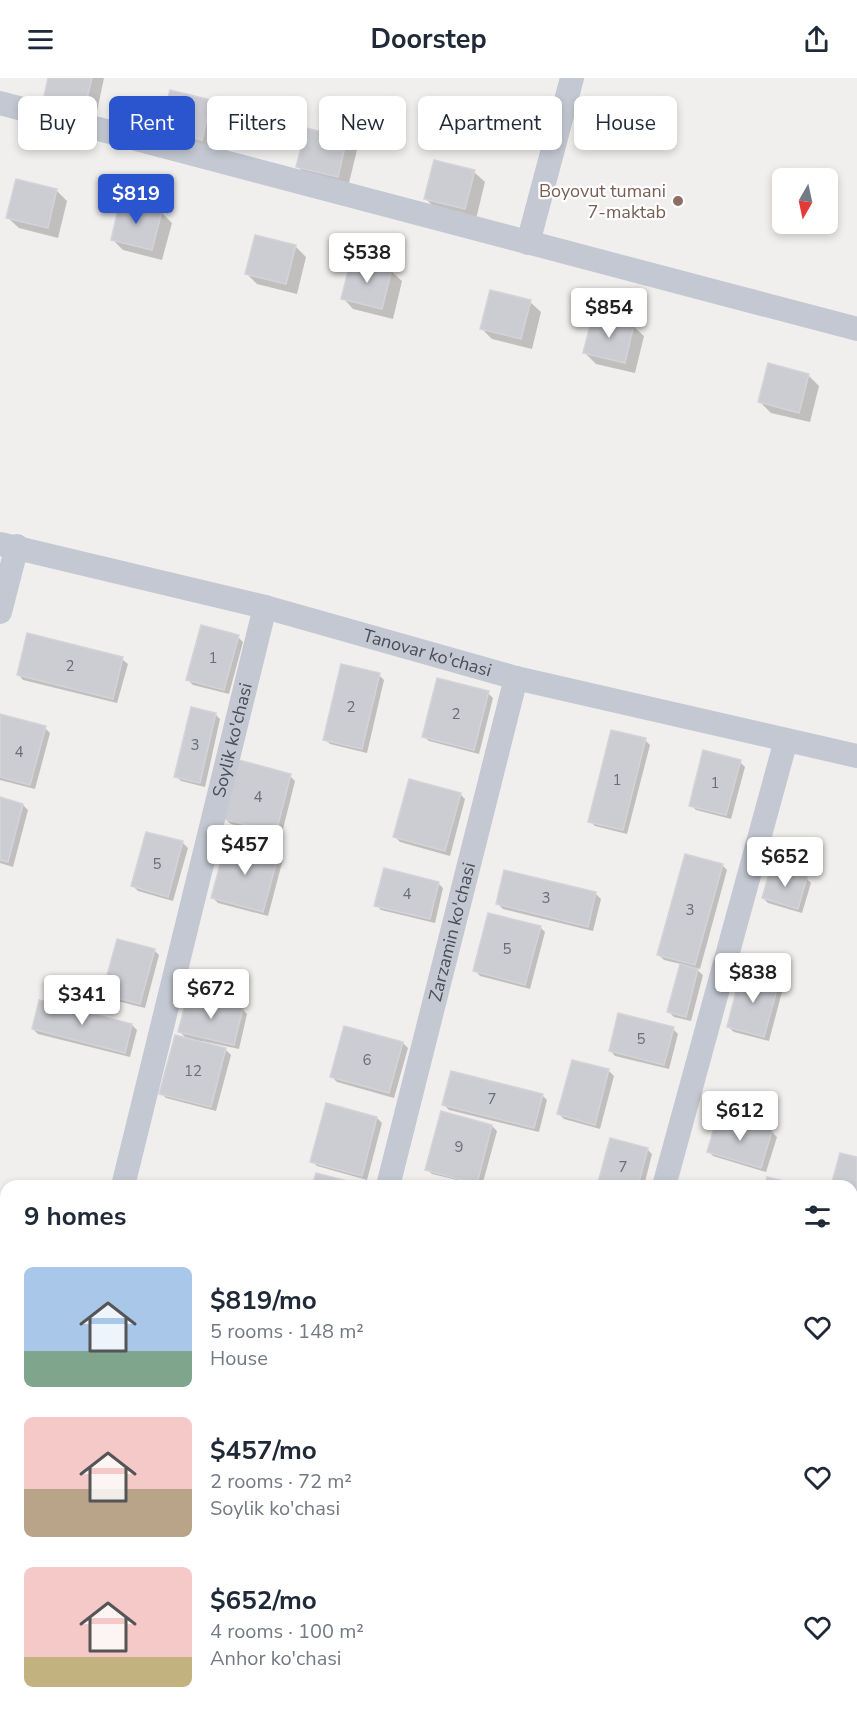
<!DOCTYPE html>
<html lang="en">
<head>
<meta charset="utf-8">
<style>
  body { margin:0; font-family:"Nunito Sans",sans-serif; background:#f2f2f3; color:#1f2937; height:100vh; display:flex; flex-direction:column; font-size:22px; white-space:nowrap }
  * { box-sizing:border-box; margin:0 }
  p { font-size:20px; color:#747a83 }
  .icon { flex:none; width:33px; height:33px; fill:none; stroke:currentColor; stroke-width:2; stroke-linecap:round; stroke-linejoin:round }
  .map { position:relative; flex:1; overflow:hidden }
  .sheet { position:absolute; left:0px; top:1102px; width:858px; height:536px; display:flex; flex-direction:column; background:#fff; border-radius:18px 18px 0 0; box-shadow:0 3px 9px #0003 }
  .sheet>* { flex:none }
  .banner { position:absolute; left:18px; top:18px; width:822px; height:54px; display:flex; gap:12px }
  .needle { width:39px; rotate:189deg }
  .fabs { position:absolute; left:772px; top:90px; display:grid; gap:12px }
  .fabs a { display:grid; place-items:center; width:66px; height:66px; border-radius:9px; background:#fff; box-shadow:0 3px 9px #0003; font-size:30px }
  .price { position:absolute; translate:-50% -51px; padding:0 14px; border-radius:6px; background:#fff; color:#222; font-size:20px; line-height:39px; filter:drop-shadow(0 2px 3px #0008) }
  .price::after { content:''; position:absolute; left:50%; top:36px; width:18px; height:14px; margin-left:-9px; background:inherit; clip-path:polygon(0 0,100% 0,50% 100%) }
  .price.current { background:#2b55ce; color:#fff }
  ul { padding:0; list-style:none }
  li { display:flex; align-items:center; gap:18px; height:150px; padding:0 24px }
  li span { display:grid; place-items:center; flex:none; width:168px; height:120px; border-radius:9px; color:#555 }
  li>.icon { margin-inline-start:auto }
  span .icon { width:72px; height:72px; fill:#fffc; stroke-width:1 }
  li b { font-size:26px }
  h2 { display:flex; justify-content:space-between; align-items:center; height:72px; padding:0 24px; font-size:26px }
  .chip { padding:0 21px; border-radius:9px; background:#fff; box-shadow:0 3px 9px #0003; font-size:21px; line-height:54px }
  .chip.current { background:#2b55ce; color:#fff }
  header { display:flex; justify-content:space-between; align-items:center; height:78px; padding:0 24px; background:#fff; font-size:27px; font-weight:700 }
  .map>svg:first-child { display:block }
  .shadow { fill:#0003; fill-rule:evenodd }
  .building { fill:#cccdd2; stroke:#d3d3d9; stroke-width:1.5 }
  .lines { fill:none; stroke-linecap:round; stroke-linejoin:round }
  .street { stroke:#c3c8d2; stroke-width:24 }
  .education-dot { fill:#8d6e63; stroke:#fff; stroke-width:2 }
  .labels { text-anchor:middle; stroke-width:4.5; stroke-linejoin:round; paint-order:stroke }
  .number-label { font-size:15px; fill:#696e78 }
  .education-label { font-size:18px; fill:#785e54; stroke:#fff; text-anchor:end }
  .street-label { font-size:18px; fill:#484e5a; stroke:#fff }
</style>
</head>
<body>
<header><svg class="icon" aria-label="menu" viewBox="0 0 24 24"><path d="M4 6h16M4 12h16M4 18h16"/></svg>Doorstep<svg class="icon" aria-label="share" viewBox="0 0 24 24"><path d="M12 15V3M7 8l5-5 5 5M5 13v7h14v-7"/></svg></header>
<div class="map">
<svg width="857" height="1637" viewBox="0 0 857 1637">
  <rect width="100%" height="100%" fill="#f1efee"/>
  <!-- shadow -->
  <path class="shadow" d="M50 0H104L96 38 56 29 45 18ZM56 20 93 29 92 31 56 23Z
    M210 23 221 34 212 71 172 61 162 51Z
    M346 61 357 72 348 109 309 99 298 89Z
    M474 94 485 104 476 141 436 131 426 121Z
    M17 103 57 113 67 123 58 160 19 150 8 140Z
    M161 134 172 145 162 182 123 172 112 161Z
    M295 168 306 179 297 216 257 206 247 196Z
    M391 193 402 203 393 241 353 231 343 220Z
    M530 224 541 234 532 271 492 261 482 251Z
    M633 248 644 258 635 295 596 286 585 275Z
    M808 297 819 308 810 344 771 335 760 324Z
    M238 559 243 564 229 616 193 607 188 602Z
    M122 581 128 586 117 625 23 602 18 596Z
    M379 597 384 602 367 675 330 666 325 661Z
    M488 615 493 620 479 676 429 663 423 658Z
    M215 636 220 641 205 709 181 703 176 698Z
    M0 638 45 650 50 655 35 711 0 702Z
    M645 662 650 667 627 756 595 748 590 743Z
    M740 684 745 689 731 741 696 732 691 727Z
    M290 698 295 703 281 759 231 746 225 741Z
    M460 716 465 721 450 778 400 764 395 759Z
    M0 721 23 727 28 732 13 789 0 785Z
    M147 755 183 765 188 770 173 823 138 813 133 808Z
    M278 776 283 781 268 838 218 825 213 820Z
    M722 787 727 792 700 891 695 890 703 897 691 943 674 939 669 934 681 886 664 882 659 877Z
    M505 794 596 816 601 821 593 853 503 831 498 826Z
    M806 800 811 805 802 835 768 825 763 820Z
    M438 805 443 810 435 845 381 832 376 827Z
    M540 849 545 854 530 911 480 898 475 892Z
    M154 872 159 877 145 930 109 921 104 915Z
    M778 905 783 910 769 963 734 954 728 949Z
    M242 931 247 936 239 971 202 963 201 965 226 972 231 977 216 1033 166 1020 161 1015 188 962 180 954Z
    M132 947 137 952 130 979 38 956 33 951Z
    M673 951 678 956 669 991 615 978 610 972Z
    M403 965 408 970 394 1020 337 1004 332 999Z
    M573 983 609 993 614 998 600 1051 564 1041 559 1036Z
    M542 1017 547 1022 539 1054 449 1032 444 1027Z
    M377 1040 382 1045 367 1102 317 1088 312 1083Z
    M492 1048 497 1053 482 1108 432 1096 427 1091Z
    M772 1054 777 1059 766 1094 713 1078 708 1073Z
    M611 1062 647 1071 652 1076 644 1108H599Z
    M841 1077 857 1080V1122L852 1121V1108H833Z
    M317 1097 361 1108H314Z
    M6 1311V1331L2 1327Z
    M455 1632H500L498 1637H454Z
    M696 1632H764L763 1637H695Z"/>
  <!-- building -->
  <path class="building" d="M48 0H92L85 28 44 18Z
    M170 12 211 22 202 62 160 51Z
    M306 50 347 60 338 99 296 89Z
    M434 82 475 92 465 131 424 121Z
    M16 101 57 111 48 150 6 140Z
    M120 123 162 133 152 172 111 162Z
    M255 157 296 167 286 206 245 196Z
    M351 182 392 191 382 231 341 221Z
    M490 212 531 222 521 261 480 251Z
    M593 236 634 246 625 285 583 275Z
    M768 285 809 296 799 335 758 324Z
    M201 547 239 557 224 612 186 602Z
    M27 555 123 579 113 621 17 597Z
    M341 586 380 595 362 671 323 662Z
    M437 600 489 613 474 672 422 659Z
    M191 629 216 635 200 705 174 699Z
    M0 636 46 648 30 707 0 699Z
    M611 652 646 660 623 752 588 744Z
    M703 672 741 682 726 737 689 728Z
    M239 682 291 696 276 755 224 741Z
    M409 701 461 715 445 773 393 759Z
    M0 719 23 726 8 784 0 782Z
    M146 754 183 763 168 819 131 808Z
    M227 761 279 775 263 834 211 820Z
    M685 776 723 786 695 887 657 877Z
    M771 789 807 799 798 831 762 820Z
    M384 790 439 804 430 841 374 828Z
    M504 792 596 814 588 849 496 826Z
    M488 835 541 848 525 907 473 893Z
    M117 861 155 871 140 926 102 916Z
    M680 886 698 891 686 939 667 934Z
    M741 894 779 904 764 959 727 949Z
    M188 916 243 930 234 967 178 954Z
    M39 922 132 946 125 975 32 951Z
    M618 935 674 949 664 987 609 973Z
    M344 948 403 964 389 1015 330 999Z
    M175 957 226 970 211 1029 159 1016Z
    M572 982 609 991 595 1047 557 1036Z
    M451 993 543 1016 534 1050 442 1027Z
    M326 1025 377 1039 362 1098 310 1084Z
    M441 1033 492 1047 477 1106 425 1092Z
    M718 1037 772 1053 761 1090 707 1074Z
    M610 1060 648 1070 638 1108H597Z
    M840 1075 857 1079V1119L852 1118V1108H831Z
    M316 1095 367 1108H312Z
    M767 1099 793 1105 792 1108H765Z
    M6 1367V1431L0 1429V1386Z
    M855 1608H857V1637H848L850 1632H852Z
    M453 1632H494L492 1637H452Z
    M694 1632H758L757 1637H693Z"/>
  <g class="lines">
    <!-- street -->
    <g class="street">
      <path d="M0 25 857 251"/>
      <path d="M528 165 572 0"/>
      <path id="s1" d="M0 466 265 529 516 600 857 678"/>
      <path d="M0 534 17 468"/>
      <path id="s2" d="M123 1108 265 529"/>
      <path id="s3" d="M388 1108 516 600"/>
      <path d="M664 1108 786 662"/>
      <path d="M852 1398 857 1379"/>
      <path d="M0 1610 6 1585"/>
      <path d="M251 1637 253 1632"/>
      <path d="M520 1637 521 1632"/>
      <path d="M794 1637 795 1632"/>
    </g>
  </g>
  <!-- markers -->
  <circle class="education-dot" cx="678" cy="123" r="6"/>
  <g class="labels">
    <!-- number labels -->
    <g class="number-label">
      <text x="213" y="585">1</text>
      <text x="70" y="593">2</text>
      <text x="351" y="634">2</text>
      <text x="456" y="641">2</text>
      <text x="195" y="672">3</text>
      <text x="19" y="679">4</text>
      <text x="617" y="707">1</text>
      <text x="715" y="710">1</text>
      <text x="258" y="724">4</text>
      <text x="157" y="791">5</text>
      <text x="407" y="821">4</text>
      <text x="546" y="825">3</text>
      <text x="690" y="837">3</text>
      <text x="507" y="876">5</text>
      <text x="641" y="966">5</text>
      <text x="367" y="987">6</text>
      <text x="193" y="998">12</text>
      <text x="492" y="1026">7</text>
      <text x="459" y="1074">9</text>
      <text x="623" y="1094">7</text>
    </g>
    <!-- education labels -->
    <g class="education-label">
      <text x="666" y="119">Boyovut tumani<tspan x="666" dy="21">7-maktab</tspan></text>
    </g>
    <!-- street labels -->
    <g class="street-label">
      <text dy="6" stroke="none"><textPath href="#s1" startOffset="441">Tanovar ko'chasi</textPath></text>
      <text dy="6" stroke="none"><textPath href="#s2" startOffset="459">Soylik ko'chasi</textPath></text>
      <text dy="6" stroke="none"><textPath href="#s3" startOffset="262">Zarzamin ko'chasi</textPath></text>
    </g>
  </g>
</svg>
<div class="fabs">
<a><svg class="needle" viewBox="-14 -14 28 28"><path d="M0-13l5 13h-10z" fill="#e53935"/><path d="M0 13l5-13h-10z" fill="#747a83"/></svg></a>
</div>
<b class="price current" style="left:136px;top:147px">$819</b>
<b class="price" style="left:367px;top:206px">$538</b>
<b class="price" style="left:609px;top:261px">$854</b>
<b class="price" style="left:245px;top:798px">$457</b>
<b class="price" style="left:785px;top:810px">$652</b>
<b class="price" style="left:753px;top:926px">$838</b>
<b class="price" style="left:211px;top:942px">$672</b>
<b class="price" style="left:82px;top:948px">$341</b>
<b class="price" style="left:740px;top:1064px">$612</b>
<div class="banner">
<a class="chip">Buy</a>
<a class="chip current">Rent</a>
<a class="chip">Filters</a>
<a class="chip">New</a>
<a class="chip">Apartment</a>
<a class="chip">House</a>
</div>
<section class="sheet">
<h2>9 homes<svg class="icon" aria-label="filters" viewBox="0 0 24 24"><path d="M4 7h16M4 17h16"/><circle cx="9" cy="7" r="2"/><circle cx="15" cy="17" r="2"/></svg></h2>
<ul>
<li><span style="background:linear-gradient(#a9c7e8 70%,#7fa58c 0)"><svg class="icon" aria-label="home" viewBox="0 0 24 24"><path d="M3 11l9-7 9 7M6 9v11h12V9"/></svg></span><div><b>$819/mo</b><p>5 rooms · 148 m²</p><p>House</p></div><svg class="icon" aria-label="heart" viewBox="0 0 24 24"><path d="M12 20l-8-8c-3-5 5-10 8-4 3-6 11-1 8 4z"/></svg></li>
<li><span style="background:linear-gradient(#f6c9c9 60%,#b9a48a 0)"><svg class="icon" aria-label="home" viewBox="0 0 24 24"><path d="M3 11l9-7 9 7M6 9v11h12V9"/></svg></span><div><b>$457/mo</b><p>2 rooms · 72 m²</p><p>Soylik ko'chasi</p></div><svg class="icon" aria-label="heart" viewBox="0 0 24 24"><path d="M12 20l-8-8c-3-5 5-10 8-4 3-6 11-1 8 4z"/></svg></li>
<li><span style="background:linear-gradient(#f6c9c9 75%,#c2b280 0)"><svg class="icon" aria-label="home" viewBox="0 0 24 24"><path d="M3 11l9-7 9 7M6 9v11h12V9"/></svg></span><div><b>$652/mo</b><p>4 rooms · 100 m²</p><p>Anhor ko'chasi</p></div><svg class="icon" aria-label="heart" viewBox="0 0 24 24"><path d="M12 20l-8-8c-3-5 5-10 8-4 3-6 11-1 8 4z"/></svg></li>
</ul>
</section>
</div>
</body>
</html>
